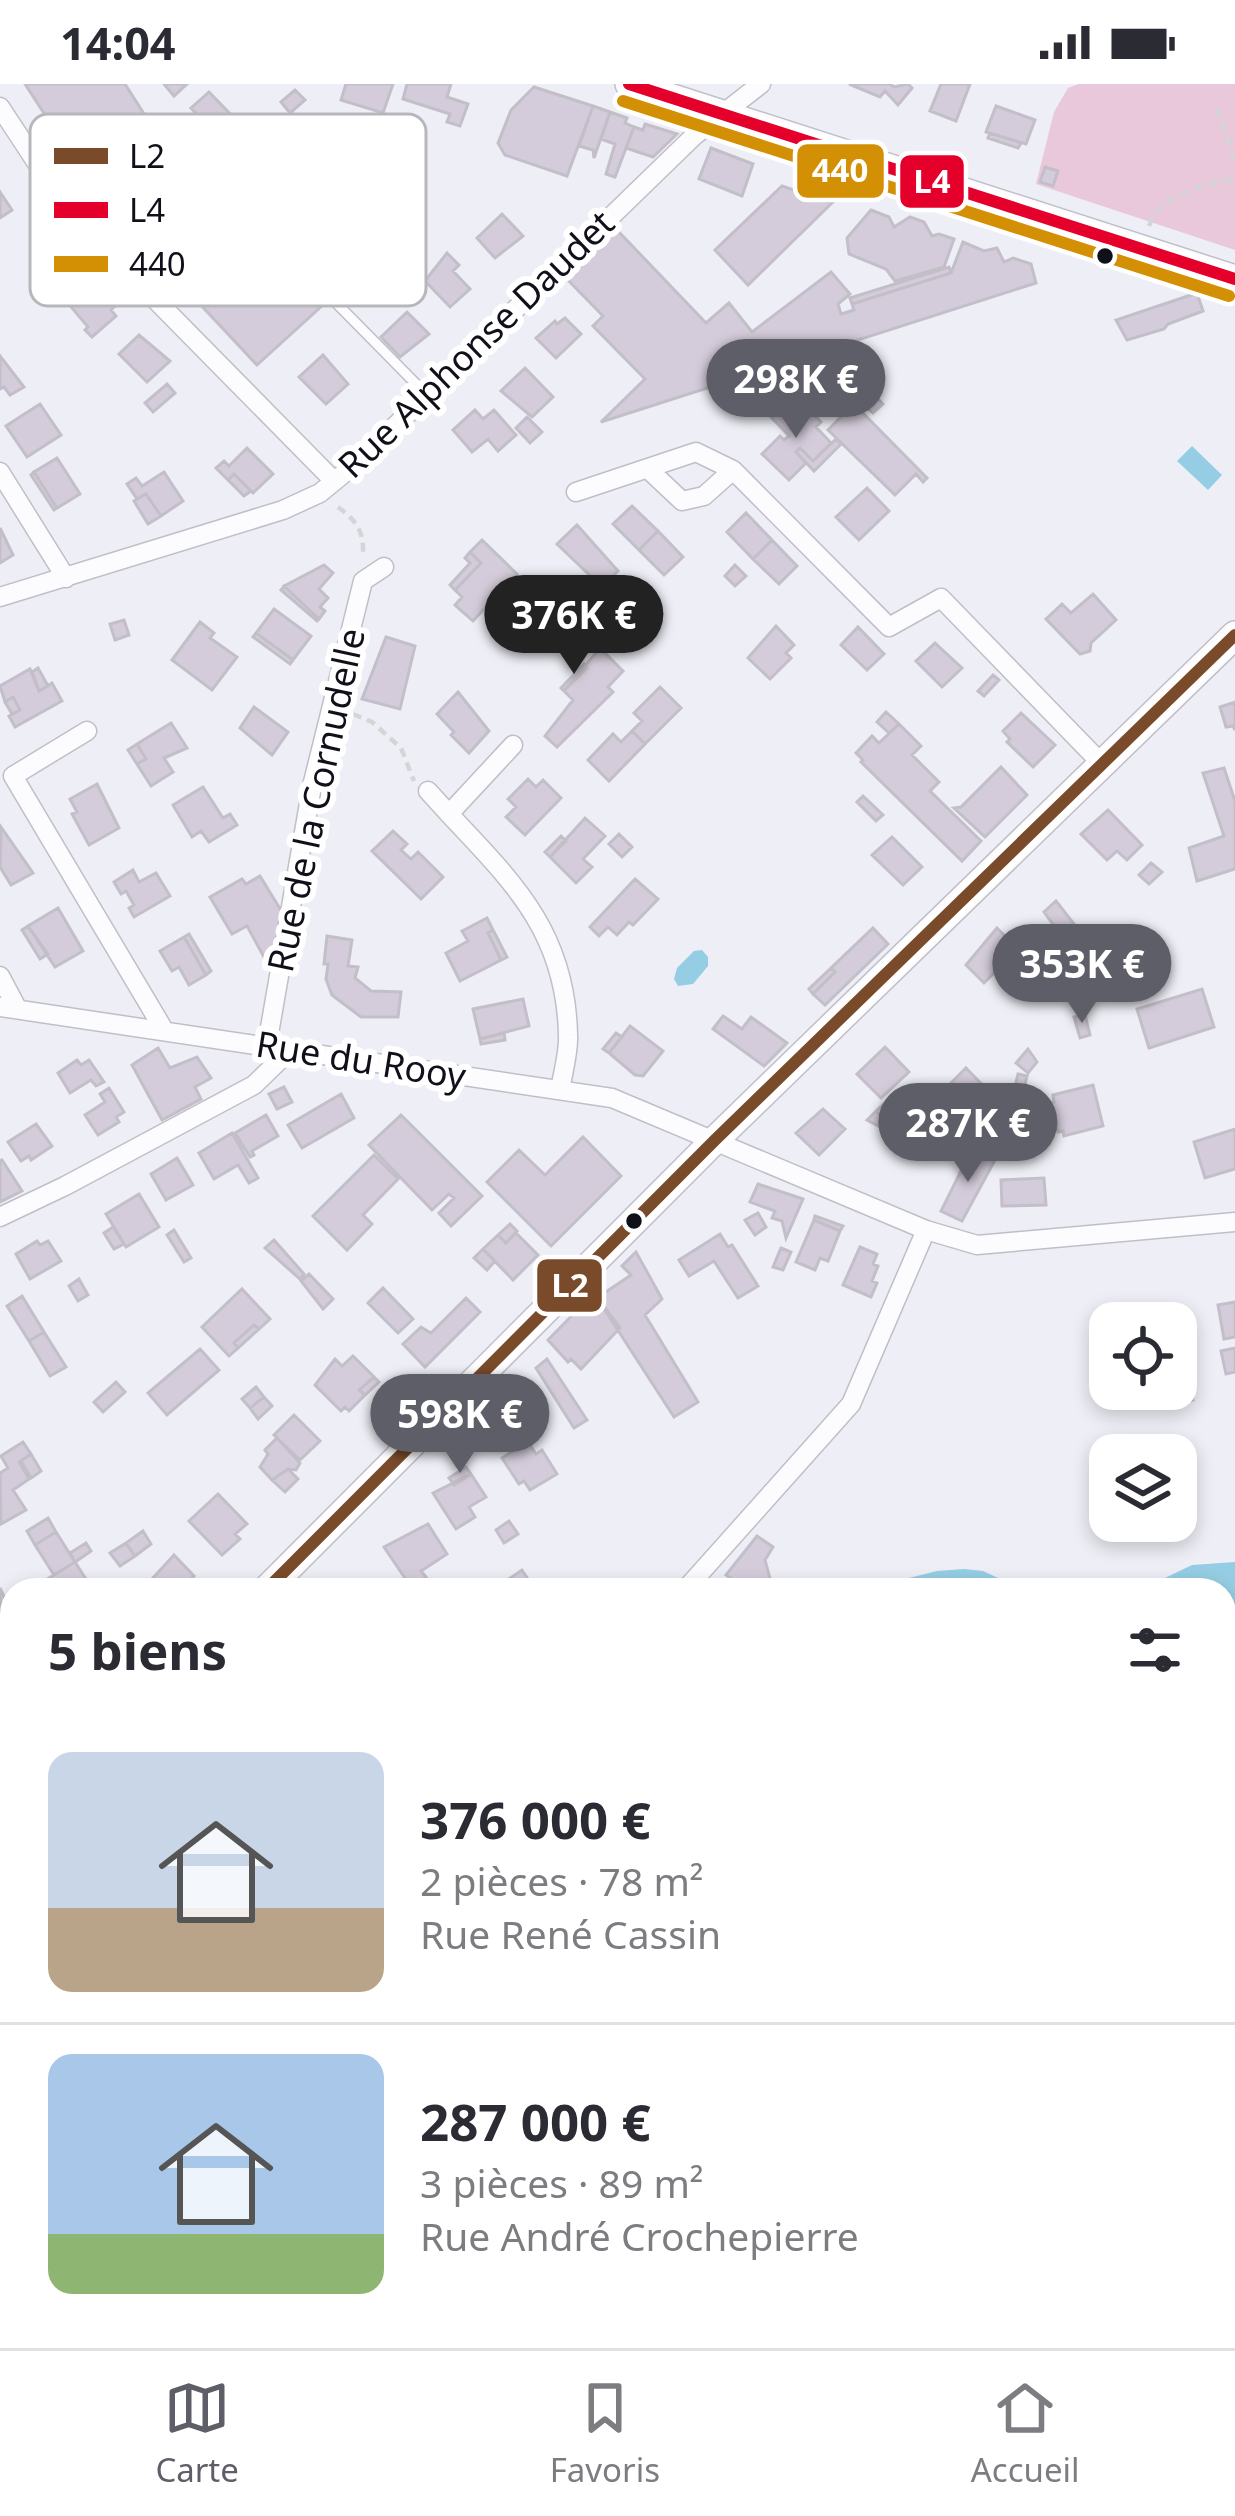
<!DOCTYPE html>
<html lang="fr">
<head>
<meta charset="utf-8">
<style>
  body { margin:0; font-family:"Noto Sans",sans-serif; background:#f7f7f7; color:#2b2b33; height:100vh; display:flex; flex-direction:column; font-size:45px; white-space:nowrap }
  * { box-sizing:border-box; margin:0 }
  p { font-size:39px; color:#7c7c81 }
  .icon { flex:none; width:66px; height:66px; fill:none; stroke:currentColor; stroke-width:2; stroke-linecap:round; stroke-linejoin:round }
  .map { position:relative; flex:1; overflow:hidden }
  .sheet { position:absolute; left:0px; top:1494px; width:1236px; height:771px; display:flex; flex-direction:column; background:#fff; border-radius:36px 36px 0 0; box-shadow:0 6px 18px #0003 }
  .sheet>* { flex:none }
  .buttons { position:absolute; left:1089px; top:1218px; display:grid; gap:24px }
  .buttons a { display:grid; place-items:center; width:108px; height:108px; border-radius:24px; background:#fff; box-shadow:0 6px 18px #0003; font-size:60px }
  .price { position:absolute; translate:-50% -102px; padding:0 27px; border-radius:42px; background:#5e5e68; color:#fff; font-size:39px; line-height:78px; filter:drop-shadow(0 3px 6px #0008) }
  .price::after { content:''; position:absolute; left:50%; top:72px; width:36px; height:27px; margin-left:-18px; background:inherit; clip-path:polygon(0 0,100% 0,50% 100%) }
  .price.current { background:#222; color:#fff }
  ul { padding:0; list-style:none }
  li { display:flex; align-items:center; gap:36px; height:300px; padding:0 48px }
  li+li { border-top:3px solid #e1e1e2 }
  li span { display:grid; place-items:center; flex:none; width:336px; height:240px; border-radius:24px; color:#555 }
  li>.icon { margin-inline-start:auto }
  span .icon { width:144px; height:144px; fill:#fffc; stroke-width:1 }
  li b { font-size:51px }
  h2 { display:flex; justify-content:space-between; align-items:center; height:144px; padding:0 48px; font-size:51px }
  .status { display:flex; justify-content:space-between; align-items:center; height:84px; padding:0 60px; background:#fff; direction:ltr }
  .status svg { height:33px; fill:currentColor }
  .dock { display:flex; justify-content:space-around; align-items:center; height:168px; border-top:3px solid #e1e1e2; background:#fff; font-size:33px; color:#7c7c81 }
  .dock a { display:grid; justify-items:center; gap:6px }
  .dock .current { color:#5e5e68 }
  .map>svg:first-child { display:block }
  .green { fill:#e8c8da }
  .water { fill:#95cee4 }
  .building { fill:#d4ccda; stroke:#c3bfc8; stroke-width:3 }
  .lines { fill:none; stroke-linecap:round; stroke-linejoin:round }
  .lane-casing { stroke:#c0bfc9; stroke-width:12 }
  .street-casing { stroke:#c0bfc9; stroke-width:21 }
  .secondary-casing { stroke:#c0bfc9; stroke-width:30 }
  .path { stroke:#d5d5d7; stroke-width:4.5; stroke-dasharray:9 6; stroke-linecap:butt }
  .lane { stroke:#fcfcfe; stroke-width:9 }
  .street { stroke:#fcfcfe; stroke-width:18 }
  .secondary { stroke:#fcfcfe; stroke-width:27 }
  .bus-1-casing { stroke:#fff; stroke-width:21 }
  .bus-2-casing { stroke:#fff; stroke-width:21 }
  .bus-3-casing { stroke:#fff; stroke-width:21 }
  .bus-1 { stroke:#7a4b2a; stroke-width:12 }
  .bus-2 { stroke:#e4002b; stroke-width:12 }
  .bus-3 { stroke:#d49004; stroke-width:12 }
  .bus-dot { fill:#10101b; stroke:#fff; stroke-width:4.5 }
  .labels { text-anchor:middle; stroke-width:12; stroke-linejoin:round; paint-order:stroke }
  .street-label { font-size:36px; fill:#10101b; stroke:#fff }
  .key { fill:#fff; stroke:#b7b7bb; stroke-width:3 }
  .key-label { font-size:33px; fill:#10101b }
  .line-badge { stroke:#fff; stroke-width:4.5 }
  .badge-label { font-size:33px; text-anchor:middle; font-weight:bold; fill:#fff }
</style>
</head>
<body>
<div class="status"><b>14:04</b><svg viewBox="0 0 49 12"><path d="M0 12V9h3v3zM5 12V6h3v6zM10 12V3h3v9zM15 12V0h3v12zM26 1h20v11H26zM47 4h2v5h-2z"/></svg></div>
<div class="map">
<svg width="1235" height="2264" viewBox="0 0 1235 2264">
  <rect width="100%" height="100%" fill="#eeeef6"/>
  <!-- green -->
  <path class="green" d="M1079 0H1235V166L1036 100 1054 28 1068 4Z"/>
  <!-- water -->
  <path class="water" d="M1192 362 1222 391 1208 406 1177 377Z
    M702 866 708 873V882L693 900 678 902 674 895 677 884 694 867Z
    M1235 1478V1884H1224V1506H1140L1192 1481Z
    M964 1485 983 1487 1011 1500 1081 1506H861L937 1487Z
    M12 2120V2253H563L548 2264H0V2133Z"/>
  <!-- building -->
  <path class="building" d="M25 0H125L146 33 75 77Z
    M164 0H187L174 12Z
    M346 0H393L383 29 341 16Z
    M407 0H451L447 13 468 20 460 42 447 38 450 30 403 15Z
    M849 0H890L894 3 908 0 912 4 898 21 885 7 880 13Z
    M941 0H970L956 37 930 27Z
    M534 3 593 22 567 92 505 71 498 59 511 26Z
    M295 6 305 16 290 29 281 18Z
    M209 8 238 38 220 55 191 24Z
    M593 22 610 28 594 74 593 66 579 62Z
    M996 22 1035 36 1026 60 986 48Z
    M610 28 627 34 625 39 634 43 615 93 606 90 615 60 601 55Z
    M645 40 677 50 653 73 626 64 634 43 643 46Z
    M990 49 1021 59 1018 64 988 54Z
    M711 64 753 80 742 112 699 95Z
    M1045 83 1058 87 1053 102 1040 98Z
    M782 102 832 119 748 201 715 166Z
    M0 108 12 126 0 134Z
    M221 114 323 221 257 281 154 171Z
    M871 126 889 133 894 143 910 133 924 138 932 152 939 150 954 155 944 183 895 197 886 185 849 170 847 154Z
    M502 130 523 152 495 174 477 154Z
    M617 146 706 239 729 219 752 248 831 188 850 210 838 220 841 230 854 226 852 220 951 189 963 158 984 167 997 164 1004 178 1013 174 1031 180 1036 199 601 338 645 295 593 242 603 232 566 194Z
    M447 169 459 181 453 187 470 205 450 223 425 197Z
    M949 183 951 189 852 220 850 214Z
    M92 195 115 222 111 226 116 232 92 253 85 246 88 243 67 218Z
    M1197 209 1203 227 1168 240 1164 245 1127 256 1116 236Z
    M407 228 429 250 400 273 381 253Z
    M565 234 581 250 556 274 536 254 555 237 557 240Z
    M139 251 170 277 147 298 119 270Z
    M323 271 348 300 326 320 299 293Z
    M0 272 24 303 10 311 4 303 0 305Z
    M525 284 553 313 532 333 501 307Z
    M167 300 175 309 153 328 145 319Z
    M874 311 883 320 873 329 864 321Z
    M40 320 61 351 27 373 6 342Z
    M854 320 927 394 923 398 916 390 895 411 828 346Z
    M806 323 821 338 816 343 831 359 813 377 800 364 796 368 806 379 789 396 762 370 780 352 784 356 789 352 771 333Z
    M475 326 483 335 494 326 516 351 498 367 488 355 472 368 453 346Z
    M527 333 542 348 530 359 516 344Z
    M836 355 841 360 814 387 796 368 800 364 813 377Z
    M247 364 273 390 253 409 234 390 228 396 216 384 224 377 229 382Z
    M57 374 80 410 57 424 34 388Z
    M34 388 57 424 54 426 31 391Z
    M164 388 183 417 161 432 146 410 137 415 127 400 136 394 142 402Z
    M234 390 251 407 244 412 228 396Z
    M867 404 889 427 859 456 836 433Z
    M146 410 161 432 148 440 134 417Z
    M632 422 658 447 639 466 613 440Z
    M746 429 772 456 753 475 727 448Z
    M577 441 618 487 602 503 557 460Z
    M0 444 13 471 0 479Z
    M658 447 683 473 664 491 639 466Z
    M482 456 517 490 473 537 455 521 462 513 455 506 481 479 470 468Z
    M772 456 797 482 779 500 753 475Z
    M470 468 481 479 455 506 450 501 470 479 465 474Z
    M324 481 333 489 319 505 328 514 320 523 325 527 319 535 284 502Z
    M735 481 746 492 735 502 725 492Z
    M544 499 575 529 555 550 524 520Z
    M284 502 319 535 317 537 281 506Z
    M1093 510 1116 536 1091 559 1090 567 1080 570 1046 535 1062 520 1071 529Z
    M274 525 311 552 293 576 256 549Z
    M124 536 129 551 115 556 110 540Z
    M200 538 214 549 210 554 237 573 212 606 172 576Z
    M776 542 794 561 786 569 791 574 770 595 748 574Z
    M858 543 884 570 867 586 841 561Z
    M256 549 293 576 290 580 253 553Z
    M386 553 415 562 400 625 362 615Z
    M935 559 962 584 942 603 916 577Z
    M600 564 623 587 608 603 613 608 557 663 545 652 573 616 564 607Z
    M584 580 587 584 564 607 561 604Z
    M38 584 48 602 39 607 32 588Z
    M30 585 39 607 52 599 62 617 15 643 9 632 20 626 13 613 5 618 0 602Z
    M993 591 999 596 984 612 978 607Z
    M660 603 681 624 645 660 632 647 642 637 634 629Z
    M458 608 489 647 469 669 451 651 454 648 437 630Z
    M13 613 20 626 12 630 5 618Z
    M1235 618V646L1233 642 1226 643 1220 623Z
    M254 623 288 648 272 671 240 644Z
    M886 628 899 640 889 649 877 638Z
    M1021 629 1055 661 1033 683 1007 658 1010 655 1003 647Z
    M171 639 187 664 164 674 173 688 151 702 137 680 146 675 137 660Z
    M899 640 921 662 912 671 939 698 930 707 981 757 962 777 861 678 863 676 856 669 872 652 879 659Z
    M632 647 645 660 609 697 588 676 613 650 621 658Z
    M137 660 146 675 137 680 128 666Z
    M1001 683 1027 711 985 753 954 724 961 723Z
    M1224 684 1235 717V785L1197 797 1189 764 1224 752 1203 689Z
    M528 695 536 703 543 696 561 714 525 751 506 733 516 723 508 715Z
    M97 700 119 744 89 761 72 730 77 728 70 715Z
    M203 703 223 734 230 730 237 741 209 758 201 747 192 753 173 721Z
    M863 712 883 731 876 737 857 718Z
    M1108 726 1142 761 1127 776 1117 767 1107 776 1081 750Z
    M585 734 605 752 583 775 592 783 576 799 550 773Z
    M1 743 33 789 11 801 0 783Z
    M393 747 407 760 401 766 411 775 418 768 443 793 421 815 372 767Z
    M619 750 632 763 622 773 609 760Z
    M561 752 566 757 550 773 545 768Z
    M892 753 922 783 903 801 872 771Z
    M1151 779 1162 788 1149 800 1139 791Z
    M133 786 139 798 156 789 170 812 134 833 129 824 134 821 126 807 121 810 114 798Z
    M260 792 282 828 275 882 270 884 247 842 232 850 210 813 242 795 246 800Z
    M635 795 658 815 633 841 629 838 617 851 608 843 599 852 590 843Z
    M1056 817 1092 863 1074 876 1060 859 1055 864 1045 851 1055 843 1044 828Z
    M58 824 83 867 55 883 28 842Z
    M487 834 493 846 488 849 501 876 460 897 446 869 468 857 462 847Z
    M28 842 48 870 40 875 22 846Z
    M873 844 888 860 825 921 813 910 835 888 831 884Z
    M997 844 1018 865 984 899 966 881Z
    M493 846 507 873 501 876 488 849Z
    M189 850 211 887 206 891 184 853Z
    M327 852 352 856 348 882 358 883 355 894 371 907 401 908 398 933H361L332 911 326 895 328 880H324Z
    M184 853 206 891 189 901 179 883 172 887 160 867Z
    M831 884 835 888 813 910 809 905Z
    M1202 905 1214 943 1149 964 1137 925Z
    M523 915 529 942 480 955 473 925Z
    M1085 931 1090 951 1080 954 1074 933Z
    M723 932 742 945 751 933 787 959 764 982 713 945Z
    M630 942 663 967 643 992 635 991 609 969Z
    M504 949 505 956 481 960 480 955Z
    M616 949 622 953 609 969 603 965Z
    M885 963 909 988 881 1014 857 990Z
    M158 964 170 984 197 973 211 994 195 1003 201 1015 162 1036 132 981Z
    M1028 965 1037 978 1028 989 1016 979Z
    M77 976 81 981 89 976 104 998 96 1002 91 996 70 1009 58 989Z
    M966 984 1001 1020 973 1049 942 1016 954 1005 950 1000Z
    M1018 990 1027 992 1022 1012 1013 1011Z
    M1093 1001 1103 1042 1064 1052 1063 1047 1058 1048 1051 1019 1054 1018 1053 1011Z
    M284 1003 292 1018 277 1025 269 1010Z
    M109 1004 124 1028 116 1033 119 1038 98 1051 85 1031 105 1018 100 1010Z
    M341 1010 354 1034 302 1064 288 1041Z
    M890 1014 906 1030 892 1043 876 1027Z
    M942 1016 972 1048 970 1051 938 1020Z
    M823 1025 845 1045 819 1071 796 1049Z
    M876 1027 889 1040 884 1045 867 1036Z
    M266 1031 278 1052 252 1067 254 1071 250 1073 235 1049Z
    M401 1031 482 1112 451 1142 439 1129 454 1114 449 1110 432 1126 369 1061Z
    M1028 1031 1039 1032 1037 1047 1026 1046Z
    M36 1040 52 1062 31 1076 29 1072 21 1077 8 1058Z
    M1235 1045V1085L1205 1094 1194 1058Z
    M232 1049 258 1094 249 1099 238 1081 214 1095 199 1069Z
    M583 1053 621 1092 551 1162 487 1098 519 1066 545 1091Z
    M972 1065 995 1076 962 1137 941 1127Z
    M374 1071 398 1095 363 1131 372 1140 347 1166 313 1132Z
    M177 1074 193 1101 166 1116 151 1090Z
    M2 1076 22 1107 0 1118V1077Z
    M1044 1094 1046 1121 1002 1122 1001 1096Z
    M758 1100 803 1115 786 1154 782 1137 772 1134 775 1127 750 1118Z
    M139 1110 159 1143 126 1163 106 1130Z
    M758 1129 766 1143 755 1151 745 1136Z
    M815 1132 843 1142 840 1147 814 1136Z
    M814 1136 840 1147 828 1177 820 1174 815 1186 796 1178Z
    M510 1140 517 1147 506 1159 498 1151Z
    M113 1143 124 1160 114 1165 104 1149Z
    M174 1146 191 1174 184 1178 167 1151Z
    M516 1149 538 1171 513 1196 483 1165 498 1151 506 1159Z
    M720 1150 728 1163 732 1161 758 1202 738 1214 714 1177 689 1192 679 1176Z
    M274 1156 304 1190 300 1195 265 1164Z
    M37 1157 40 1161 48 1157 61 1177 30 1195 16 1170Z
    M860 1163 877 1170 873 1180 878 1182 872 1197 877 1199 871 1213 843 1201Z
    M781 1164 791 1168 783 1186 773 1183Z
    M483 1165 495 1177 487 1186 474 1174Z
    M636 1168 662 1215 645 1231 698 1318 674 1333 597 1214 631 1191 622 1182Z
    M309 1190 333 1215 323 1225 301 1197Z
    M79 1195 88 1211 78 1217 69 1202Z
    M383 1204 413 1235 398 1249 368 1219Z
    M242 1205 270 1235 259 1245 254 1241 234 1259 238 1264 229 1272 202 1243Z
    M594 1209 620 1244 581 1285 571 1275 568 1278 548 1256Z
    M22 1212 44 1248 29 1257 7 1222Z
    M466 1214 480 1228 425 1283 403 1260 421 1243 431 1249Z
    M1235 1218V1253L1224 1255 1218 1221Z
    M254 1241 259 1245 238 1264 234 1259Z
    M44 1248 66 1283 50 1292 29 1257Z
    M1235 1264V1288L1226 1290 1221 1267Z
    M200 1265 219 1286 167 1331 148 1309Z
    M1185 1269 1193 1316 1145 1324 1141 1305H1176V1271Z
    M353 1272 374 1293 359 1306 365 1311 349 1327 345 1323 341 1327 315 1301 335 1275 342 1282Z
    M547 1275 587 1336 574 1344 536 1284Z
    M374 1293 379 1298 365 1311 359 1306Z
    M116 1298 125 1308 103 1328 94 1318Z
    M256 1303 264 1313 250 1324 242 1315Z
    M264 1313 272 1322 258 1335 250 1324Z
    M294 1331 320 1357 300 1376 274 1351Z
    M277 1354 300 1379 296 1386 288 1385 272 1396 260 1383 268 1370 265 1366Z
    M23 1358 31 1370 19 1378 29 1395 13 1406 26 1426 1 1440 0 1389 8 1384 1 1372Z
    M528 1358 536 1370 542 1366 557 1390 530 1406 524 1397 519 1400 502 1374Z
    M31 1370 41 1387 31 1394 21 1377Z
    M466 1383 471 1390 454 1401 449 1394Z
    M288 1385 298 1395 285 1408 272 1396Z
    M471 1390 486 1413 469 1423 475 1433 456 1445 433 1409Z
    M218 1410 247 1440 235 1450 240 1455 222 1471 189 1437Z
    M48 1434 56 1448 35 1461 27 1447Z
    M509 1437 518 1450 504 1459 496 1446Z
    M428 1440 447 1470 421 1487 426 1493 411 1503 384 1463Z
    M143 1447 151 1460 135 1472 126 1459Z
    M56 1448 75 1478 54 1491 35 1461Z
    M757 1452 773 1463 765 1476 772 1502 769 1506H747L726 1491Z
    M86 1459 91 1467 75 1478 70 1469Z
    M126 1459 135 1472 120 1482 110 1469Z
    M174 1471 194 1492 180 1506H142Z
    M75 1478 93 1506H46L41 1499Z
    M522 1486 535 1506H499L497 1503Z
    M0 1504 12 1530 0 1539Z
    M972 2253H997L1002 2261 1015 2254 1021 2264H954Z
    M1066 2253H1102L1106 2264H1070Z
    M1176 2253 1179 2259 1169 2264H1157L1153 2256Z"/>
  <g class="lines">
    <!-- lane casing -->
    <g class="lane-casing">
      <path id="lane" d="M277 136 278 160 426 310"/>
    </g>
    <!-- street casing -->
    <g class="street-casing">
      <path id="street" d="M0 23 69 128 334 397
        M648 385 682 417 704 412 733 386
        M0 388 66 494
        M576 408 696 368 733 386 889 543 941 514 1102 680
        M0 513 283 426 320 409 359 377 694 52 761 0
        M87 647 13 692 164 946
        M513 661 449 730C514 799 566 849 568 951 569 968 563 988 560 1006
        M428 707 449 730
        M0 892 17 924
        M0 923 612 1014 926 1146 977 1161 1235 1138
        M267 961 312 702 363 497 384 483
        M0 1133 65 1102 254 1001 291 965
        M685 1506 851 1320 926 1146
        M739 2253 746 2264"/>
    </g>
    <!-- secondary casing -->
    <g class="secondary-casing">
      <path id="secondary" d="M629 0 1235 195
        M266 1506 715 1056 1235 551
        M0 1770 12 1758"/>
    </g>
    <!-- path -->
    <path class="path" d="M1217 24 1235 79
      M1149 142C1161 108 1204 102 1235 94
      M338 423C358 438 364 448 363 473
      M353 630 372 638 401 664 414 697
      M1224 1826H1235
      M545 2264 554 2253"/>
    <!-- lane -->
    <use href="#lane" class="lane"/>
    <!-- street -->
    <use href="#street" class="street"/>
    <!-- secondary -->
    <use href="#secondary" class="secondary"/>
    <!-- bus-1 casing -->
    <g class="bus-1-casing">
      <path id="bus-1" d="M266 1506 715 1056 1235 551"/>
    </g>
    <!-- bus-2 casing -->
    <g class="bus-2-casing">
      <path id="bus-2" d="M629 0 1235 195"/>
    </g>
    <!-- bus-3 casing -->
    <g class="bus-3-casing">
      <path id="bus-3" d="M623 17 1229 212"/>
    </g>
    <!-- bus-1 -->
    <use href="#bus-1" class="bus-1"/>
    <!-- bus-2 -->
    <use href="#bus-2" class="bus-2"/>
    <!-- bus-3 -->
    <use href="#bus-3" class="bus-3"/>
  </g>
  <!-- markers -->
  <g class="bus-dot">
    <circle cx="1105" cy="172" r="10"/>
    <circle cx="634" cy="1137" r="10"/>
  </g>
  <g class="labels">
    <!-- street labels -->
    <g class="street-label">
      <text transform="translate(476 260) rotate(-44)" y="13">Rue Alphonse Daudet</text>
      <text transform="translate(316 716) rotate(-78)" y="13">Rue de la Cornudelle</text>
      <text transform="translate(361 976) rotate(9)" y="13">Rue du Rooy</text>
    </g>
  </g>
  <!-- legend -->
  <rect x="30" y="30" width="396" height="192" rx="18" class="key"/>
  <rect x="54" y="64" width="54" height="16" fill="#7a4b2a"/>
  <rect x="54" y="118" width="54" height="16" fill="#e4002b"/>
  <rect x="54" y="172" width="54" height="16" fill="#d49004"/>
  <g class="key-label">
    <text x="129" y="84">L2</text>
    <text x="129" y="138">L4</text>
    <text x="129" y="192">440</text>
  </g>
  <g class="line-badge">
    <rect x="795" y="58" width="91" height="58" rx="12" fill="#d49004"/>
    <rect x="898" y="69" width="68" height="57" rx="12" fill="#e4002b"/>
    <rect x="535" y="1173" width="69" height="57" rx="12" fill="#7a4b2a"/>
  </g>
  <g class="badge-label">
    <text x="840" y="98">440</text>
    <text x="932" y="109">L4</text>
    <text x="570" y="1213">L2</text>
  </g>
</svg>
<div class="buttons">
<a><svg class="icon" aria-label="locate" viewBox="0 0 24 24"><circle cx="12" cy="12" r="6"/><path d="M12 2v4M12 18v4M2 12h4M18 12h4"/></svg></a>
<a><svg class="icon" aria-label="layers" viewBox="0 0 24 24"><path d="M12 4l9 5-9 5-9-5zM3 14l9 5 9-5"/></svg></a>
</div>
<b class="price" style="left:796px;top:357px">298K €</b>
<b class="price current" style="left:574px;top:593px">376K €</b>
<b class="price" style="left:1082px;top:942px">353K €</b>
<b class="price" style="left:968px;top:1101px">287K €</b>
<b class="price" style="left:460px;top:1392px">598K €</b>
<section class="sheet">
<h2>5 biens<svg class="icon" aria-label="filters" viewBox="0 0 24 24"><path d="M4 7h16M4 17h16"/><circle cx="9" cy="7" r="2"/><circle cx="15" cy="17" r="2"/></svg></h2>
<ul>
<li><span style="background:linear-gradient(#c9d6e8 65%,#b9a48a 0)"><svg class="icon" aria-label="home" viewBox="0 0 24 24"><path d="M3 11l9-7 9 7M6 9v11h12V9"/></svg></span><div><b>376 000 €</b><p>2 pièces · 78 m²</p><p>Rue René Cassin</p></div></li>
<li><span style="background:linear-gradient(#a9c7e8 75%,#8fb573 0)"><svg class="icon" aria-label="home" viewBox="0 0 24 24"><path d="M3 11l9-7 9 7M6 9v11h12V9"/></svg></span><div><b>287 000 €</b><p>3 pièces · 89 m²</p><p>Rue André Crochepierre</p></div></li>
</ul>
</section>
</div>
<nav class="dock">
<a class="current"><svg class="icon" aria-label="map" viewBox="0 0 24 24"><path d="M3 6l6-2 6 2 6-2v14l-6 2-6-2-6 2zM9 4v14M15 6v14"/></svg>Carte</a>
<a><svg class="icon" aria-label="saved" viewBox="0 0 24 24"><path d="M7 4h10v16l-5-4-5 4z"/></svg>Favoris</a>
<a><svg class="icon" aria-label="home" viewBox="0 0 24 24"><path d="M3 11l9-7 9 7M6 9v11h12V9"/></svg>Accueil</a>
</nav>
</body>
</html>
